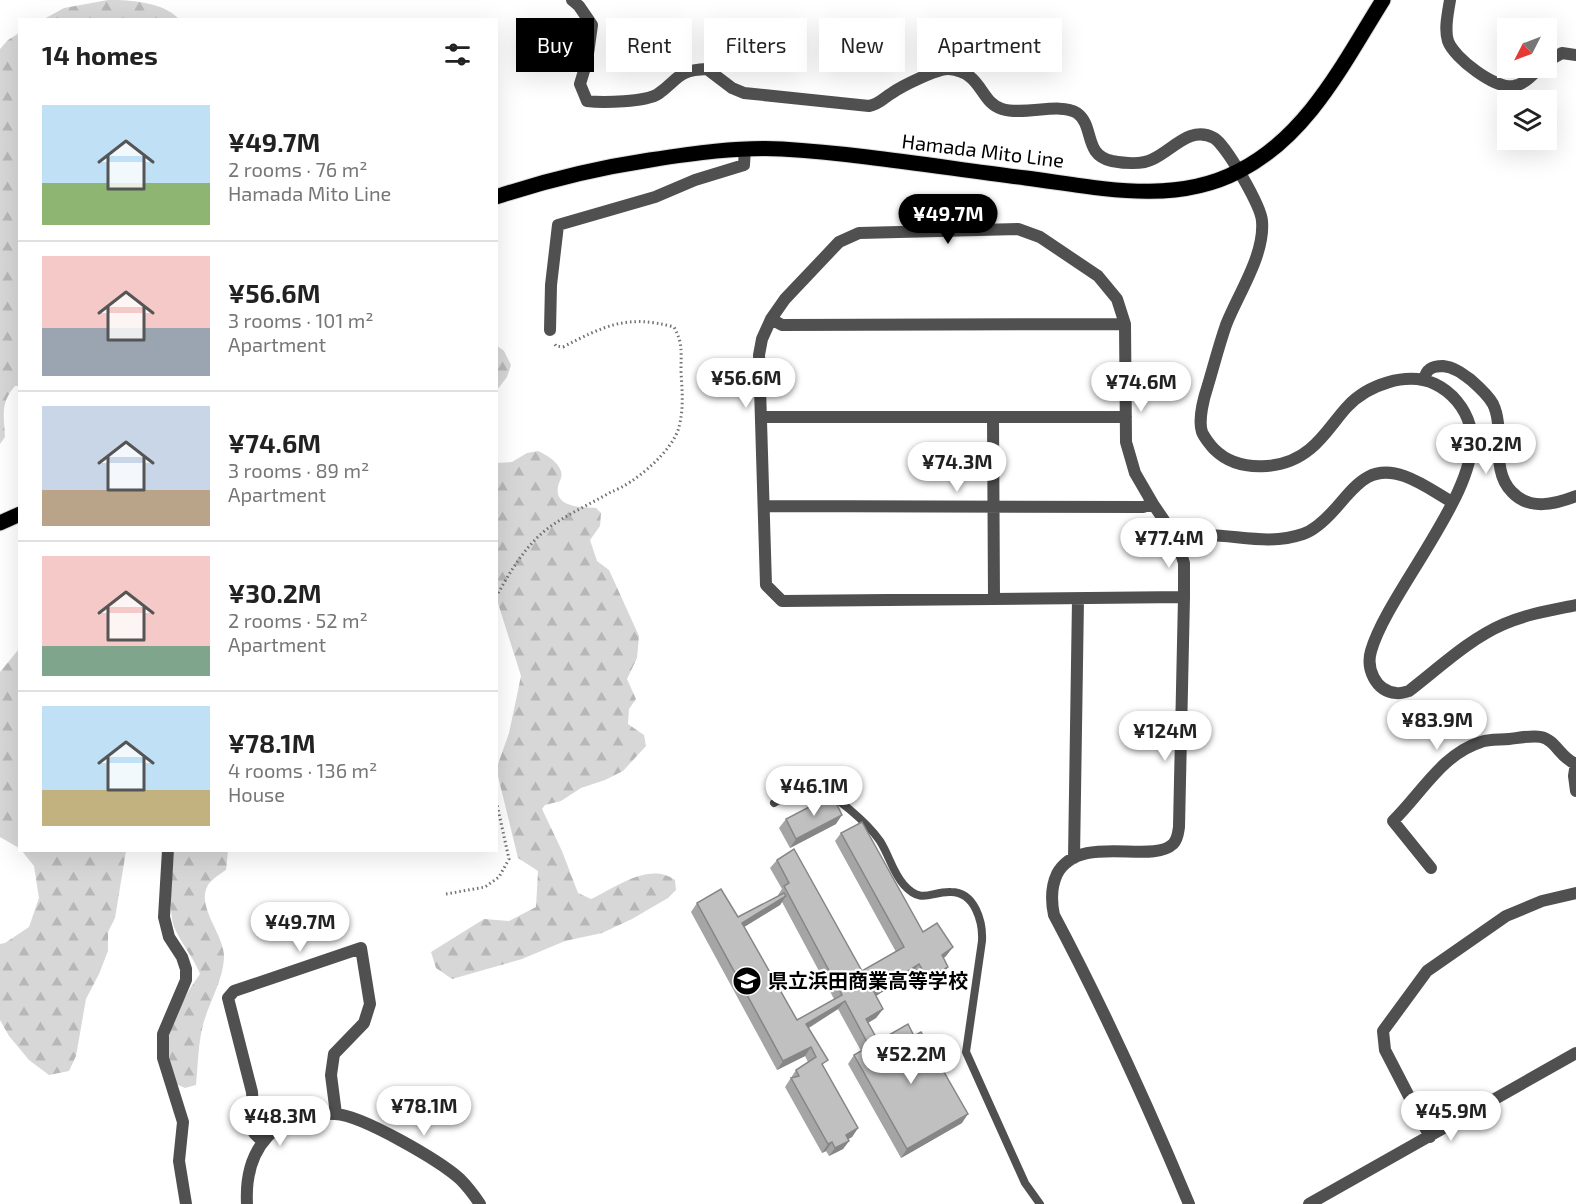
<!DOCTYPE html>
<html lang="en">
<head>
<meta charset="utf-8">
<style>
  body { margin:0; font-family:"Exo 2","Noto Sans JP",sans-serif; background:#f2f2f2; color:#222; height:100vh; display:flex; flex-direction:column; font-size:22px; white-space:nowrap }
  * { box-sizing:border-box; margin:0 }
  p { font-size:20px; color:#767676 }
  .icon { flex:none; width:33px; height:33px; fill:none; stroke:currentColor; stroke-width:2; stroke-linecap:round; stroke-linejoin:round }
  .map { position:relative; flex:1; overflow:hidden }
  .details { position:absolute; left:18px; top:18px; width:480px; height:834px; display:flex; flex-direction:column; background:#fff; border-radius:0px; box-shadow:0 6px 24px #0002 }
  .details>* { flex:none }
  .guide { position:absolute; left:516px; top:18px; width:570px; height:54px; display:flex; gap:12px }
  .needle { width:39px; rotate:228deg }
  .buttons { position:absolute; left:1497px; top:18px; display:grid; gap:12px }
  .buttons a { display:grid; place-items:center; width:60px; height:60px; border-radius:0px; background:#fff; box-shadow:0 6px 24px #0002; font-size:30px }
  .price { position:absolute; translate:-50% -51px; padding:0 14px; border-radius:21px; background:#fff; color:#222; font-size:20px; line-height:39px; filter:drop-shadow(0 2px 3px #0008) }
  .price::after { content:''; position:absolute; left:50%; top:36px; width:18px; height:14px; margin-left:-9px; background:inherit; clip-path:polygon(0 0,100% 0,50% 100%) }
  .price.current { background:#000; color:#fff }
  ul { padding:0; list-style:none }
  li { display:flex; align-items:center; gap:18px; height:150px; padding:0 24px }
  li+li { border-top:2px solid #e0e0e0 }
  li span { display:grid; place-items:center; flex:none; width:168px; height:120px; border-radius:0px; color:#555 }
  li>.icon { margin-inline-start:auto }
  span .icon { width:72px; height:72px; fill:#fffc; stroke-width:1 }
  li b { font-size:26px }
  h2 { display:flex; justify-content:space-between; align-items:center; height:72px; padding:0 24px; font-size:26px }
  .tag { padding:0 21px; border-radius:0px; background:#fff; box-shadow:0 6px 24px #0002; font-size:21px; line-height:54px }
  .tag.current { background:#000; color:#fff }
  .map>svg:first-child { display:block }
  .forest { fill:url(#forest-firs) }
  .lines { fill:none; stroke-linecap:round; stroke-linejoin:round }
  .primary-casing { stroke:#dbdbdb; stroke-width:17 }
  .path { stroke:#727272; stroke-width:3; stroke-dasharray:1.5 3; stroke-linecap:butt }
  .lane { stroke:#505050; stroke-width:8 }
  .street { stroke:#505050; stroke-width:12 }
  .primary { stroke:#000; stroke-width:15 }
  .wall { fill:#a5a5a5; fill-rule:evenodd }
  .shaded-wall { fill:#868686 }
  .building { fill:#c0c0c0; stroke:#868686; stroke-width:1.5 }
  .labels { text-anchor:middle; stroke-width:4.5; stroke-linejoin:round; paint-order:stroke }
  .street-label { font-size:20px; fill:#000; stroke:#fff }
  .poi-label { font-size:20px; font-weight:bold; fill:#000; stroke:#fff; text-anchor:start }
</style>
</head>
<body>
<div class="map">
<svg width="1576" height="1204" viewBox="0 0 1576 1204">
  <defs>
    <pattern id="forest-firs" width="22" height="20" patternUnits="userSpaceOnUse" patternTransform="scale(1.5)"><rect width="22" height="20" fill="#d7d7d7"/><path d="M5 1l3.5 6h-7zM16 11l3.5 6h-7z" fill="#b7b7b7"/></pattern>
  </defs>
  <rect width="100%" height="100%" fill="#fff"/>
  <!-- forest -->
  <path class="forest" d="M108 0C131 0 163 2 179 19H44L64 8Z
    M19 33 20 386H15C0 403 4 416 5 437L0 444V49L8 40Z
    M496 345 504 351 511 365 507 377 497 390Z
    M538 451C546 455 556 460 560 469 564 477 559 480 558 487 554 508 583 507 596 508L601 513 600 526 590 540 597 561 609 570 639 636 637 658 627 679 636 699 629 709 628 724 644 735 646 746 623 771 605 780 581 788 561 801 545 805 542 809 562 851 578 893 591 899C615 888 649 861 675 880L676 890 668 898 632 919 602 933 565 941 522 959 452 979 436 968 431 952 484 919 509 921 536 907 538 871 518 858 497 772V767L509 733 521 676 497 600 496 463 512 462 527 453Z
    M19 649 20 848H19L0 837V672Z
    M22 851H126L115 918 108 932V951L99 974 86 999 76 1056 69 1071 49 1075 29 1060 9 1036 0 1020V944L5 943 29 927 39 898 34 866Z
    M174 851H228L226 870C220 874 212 879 208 885 195 907 226 936 224 959 222 983 209 1002 203 1025 198 1044 198 1065 196 1085L185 1088 176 1084C173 1076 167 1066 166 1057 163 1032 186 993 200 974 194 958 182 945 175 929 167 913 173 869 174 851Z"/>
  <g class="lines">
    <!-- primary casing -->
    <g class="primary-casing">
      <path id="primary" d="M496 197C547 180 597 168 650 160 694 153 737 147 782 149 864 154 945 168 1026 178 1096 187 1173 206 1239 171 1308 136 1344 62 1383 0
        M0 523 20 514"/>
    </g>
    <!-- path -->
    <path class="path" d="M496 597C511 570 528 541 554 524 572 512 592 503 611 492 634 484 673 451 679 427 684 408 682 390 681 371 681 353 683 343 674 327 627 314 604 326 563 347L556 346 554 343
      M446 894 485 887 499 877 509 859 496 800"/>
    <!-- lane -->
    <path class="lane" d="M774 803C784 797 800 786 812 788 832 790 869 825 880 841 889 855 893 873 904 885 922 905 931 891 951 892 975 892 983 922 982 941L966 1052 1025 1183 1040 1204"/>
    <!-- street -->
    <path class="street" d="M572 0 579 6 592 25 587 61 580 84 587 101C602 103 646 102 658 94 679 79 677 70 707 69L732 88 744 93 869 106C880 104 883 98 892 93 902 86 938 68 949 69 983 72 979 102 1002 109 1025 116 1059 102 1077 113 1095 126 1083 155 1112 161 1123 163 1142 165 1153 159 1173 150 1190 125 1214 138 1226 145 1261 206 1262 221 1265 255 1238 294 1226 325 1219 345 1214 365 1208 385 1204 397 1198 420 1202 432 1204 437 1211 446 1214 449 1239 474 1285 470 1310 449 1324 438 1335 420 1347 407 1367 385 1407 371 1435 384 1452 392 1465 408 1470 426 1487 484 1388 591 1371 651 1366 668 1375 691 1396 693 1400 694 1405 692 1409 691 1439 668 1469 639 1504 624 1527 614 1552 610 1576 605
      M1450 0C1448 13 1444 29 1448 41 1454 58 1496 90 1514 86 1525 84 1532 75 1540 68
      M1546 62 1562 53 1576 55
      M771 319 782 325 1125 324
      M550 330 551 285 558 225 655 197 695 180 744 165 745 148
      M1424 380C1426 369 1432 366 1443 366 1454 367 1463 374 1471 380 1479 387 1488 395 1493 404 1506 431 1489 469 1512 492 1530 511 1555 504 1576 496
      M762 417H1126
      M993 417 994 599
      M765 506 1143 507 1153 504
      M1176 538C1187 537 1197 535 1208 535 1242 536 1270 545 1303 534 1315 530 1327 518 1335 509 1345 498 1355 484 1368 477 1396 462 1429 489 1452 502
      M1184 597 782 601 766 585 759 355 762 339 771 319 785 299 839 242 859 233 1018 229 1040 237 1098 276 1117 299 1125 324 1126 442 1135 473 1153 504 1176 538 1184 563V597L1179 827C1178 833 1178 839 1173 844 1151 865 1080 832 1057 874 1051 887 1051 901 1054 915 1104 1009 1148 1106 1189 1204
      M1576 763 1574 776 1576 791
      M168 850 164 917 169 937 182 957 186 969V980L163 1034V1058L183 1122 179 1161 186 1204
      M1074 858 1078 599
      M1431 868 1393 821C1421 794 1442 754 1481 742 1489 739 1500 740 1509 739 1518 738 1532 735 1541 737 1556 740 1560 758 1576 764
      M1430 1137 1385 1050 1383 1031 1427 971 1506 916 1542 901 1576 893
      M262 1141 254 1133 252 1092 228 998 234 991 361 948 370 1004 364 1023 334 1054 331 1075 336 1114
      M247 1204C244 1148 276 1110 335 1114 362 1115 440 1161 460 1179 468 1187 474 1195 480 1204
      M1309 1204 1576 1053"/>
    <!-- primary -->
    <use href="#primary" class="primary"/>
  </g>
  <!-- wall -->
  <path class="wall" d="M786 819 836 824 790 848 779 828Z
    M841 833 923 932 953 947 946 956 944 958 942 976 922 988 912 973 876 996 883 1009 876 1018 868 1023 877 1039 875 1043 962 1123 901 1158 848 1064 854 1055 861 1051 838 1009 809 1028 824 1067 858 1128 852 1137 848 1139 849 1141 843 1149 829 1156 826 1151 822 1153 785 1087 796 1070 808 1062 805 1056 777 1070 691 912 697 903 738 917 778 896V895L782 889 770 868 777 860 862 971 896 952 835 841ZM782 902 834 999 797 1020 744 927 780 905Z"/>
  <!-- shaded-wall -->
  <path class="shaded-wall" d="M842 815 836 824 790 848 796 839Z
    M786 896 780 905 736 932 742 923Z
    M953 947 946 956 936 963 942 955Z
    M919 964 912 973 868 1001 874 992Z
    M948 967 942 976 922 988 928 979Z
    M845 1001 838 1009 800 1033 806 1024Z
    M883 1009 876 1018 859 1028 866 1019Z
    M877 1039 871 1048 862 1053 868 1044Z
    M811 1047 805 1056 777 1070 783 1061Z
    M968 1114 962 1123 901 1158 907 1149Z
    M858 1128 852 1137 840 1144 846 1135Z
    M849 1141 843 1149 829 1156 835 1148Z
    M832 1142 826 1151 822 1153 828 1144Z"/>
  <!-- building -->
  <path class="building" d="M832 795 842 815 796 839 786 819Z
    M862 822 923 932 937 923 953 947 942 955 948 967 928 979 919 964 874 992 883 1009 866 1019 877 1039 868 1044 845 1001 806 1024 828 1060 822 1064 858 1128 846 1135 849 1141 835 1148 832 1142 828 1144 791 1078 799 1076 796 1070 816 1057 811 1047 783 1061 697 903 721 889 738 917 784 893 786 896 742 923 797 1020 842 995 784 886 789 883 777 860 794 849 862 971 904 947 841 833Z
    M908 1024 914 1036 921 1032 968 1114 907 1149 854 1055Z"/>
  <!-- icons -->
  <defs>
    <g id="school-disc" transform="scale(1.5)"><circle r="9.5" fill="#000" stroke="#fff"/><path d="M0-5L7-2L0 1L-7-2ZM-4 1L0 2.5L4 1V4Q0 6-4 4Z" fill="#fff"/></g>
  </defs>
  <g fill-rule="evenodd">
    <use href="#school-disc" x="747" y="981"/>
  </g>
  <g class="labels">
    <!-- street labels -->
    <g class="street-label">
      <text transform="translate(983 151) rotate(7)" y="7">Hamada Mito Line</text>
    </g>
    <!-- poi labels -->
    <g class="poi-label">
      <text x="768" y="988">県立浜田商業高等学校</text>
    </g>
  </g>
</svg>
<div class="buttons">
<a><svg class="needle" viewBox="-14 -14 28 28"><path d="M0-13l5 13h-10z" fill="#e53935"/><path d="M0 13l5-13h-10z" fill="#767676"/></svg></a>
<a><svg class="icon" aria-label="layers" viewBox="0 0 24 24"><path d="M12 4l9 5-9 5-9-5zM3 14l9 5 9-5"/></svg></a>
</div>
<b class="price current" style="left:948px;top:245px">¥49.7M</b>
<b class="price" style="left:746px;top:409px">¥56.6M</b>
<b class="price" style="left:1141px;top:413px">¥74.6M</b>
<b class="price" style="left:1486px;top:475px">¥30.2M</b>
<b class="price" style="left:957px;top:493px">¥74.3M</b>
<b class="price" style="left:1169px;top:569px">¥77.4M</b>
<b class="price" style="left:1437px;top:751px">¥83.9M</b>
<b class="price" style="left:1165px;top:762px">¥124M</b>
<b class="price" style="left:814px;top:817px">¥46.1M</b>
<b class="price" style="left:300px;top:953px">¥49.7M</b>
<b class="price" style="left:911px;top:1085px">¥52.2M</b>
<b class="price" style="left:424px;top:1137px">¥78.1M</b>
<b class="price" style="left:1451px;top:1142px">¥45.9M</b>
<b class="price" style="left:280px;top:1147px">¥48.3M</b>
<div class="guide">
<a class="tag current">Buy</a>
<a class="tag">Rent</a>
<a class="tag">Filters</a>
<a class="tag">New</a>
<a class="tag">Apartment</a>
</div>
<section class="details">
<h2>14 homes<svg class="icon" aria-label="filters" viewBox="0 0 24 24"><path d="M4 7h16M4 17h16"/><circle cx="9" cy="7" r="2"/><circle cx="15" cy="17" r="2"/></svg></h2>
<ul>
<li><span style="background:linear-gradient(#bfe0f5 65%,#8fb573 0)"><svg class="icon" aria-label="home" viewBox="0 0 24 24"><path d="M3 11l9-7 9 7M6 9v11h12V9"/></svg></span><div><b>¥49.7M</b><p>2 rooms · 76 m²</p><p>Hamada Mito Line</p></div></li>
<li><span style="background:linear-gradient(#f6c9c9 60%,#9aa5b1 0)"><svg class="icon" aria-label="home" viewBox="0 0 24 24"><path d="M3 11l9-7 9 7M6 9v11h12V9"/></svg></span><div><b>¥56.6M</b><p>3 rooms · 101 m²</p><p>Apartment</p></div></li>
<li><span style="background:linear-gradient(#c9d6e8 70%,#b9a48a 0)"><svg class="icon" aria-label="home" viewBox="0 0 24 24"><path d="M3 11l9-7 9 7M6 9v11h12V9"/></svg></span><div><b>¥74.6M</b><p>3 rooms · 89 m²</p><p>Apartment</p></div></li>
<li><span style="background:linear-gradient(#f6c9c9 75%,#7fa58c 0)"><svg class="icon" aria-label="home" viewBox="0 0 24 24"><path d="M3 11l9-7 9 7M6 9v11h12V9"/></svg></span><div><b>¥30.2M</b><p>2 rooms · 52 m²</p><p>Apartment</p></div></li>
<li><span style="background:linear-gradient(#bfe0f5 70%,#c2b280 0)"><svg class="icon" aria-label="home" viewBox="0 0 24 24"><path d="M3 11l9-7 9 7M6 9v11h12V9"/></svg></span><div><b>¥78.1M</b><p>4 rooms · 136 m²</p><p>House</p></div></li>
</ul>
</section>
</div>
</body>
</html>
